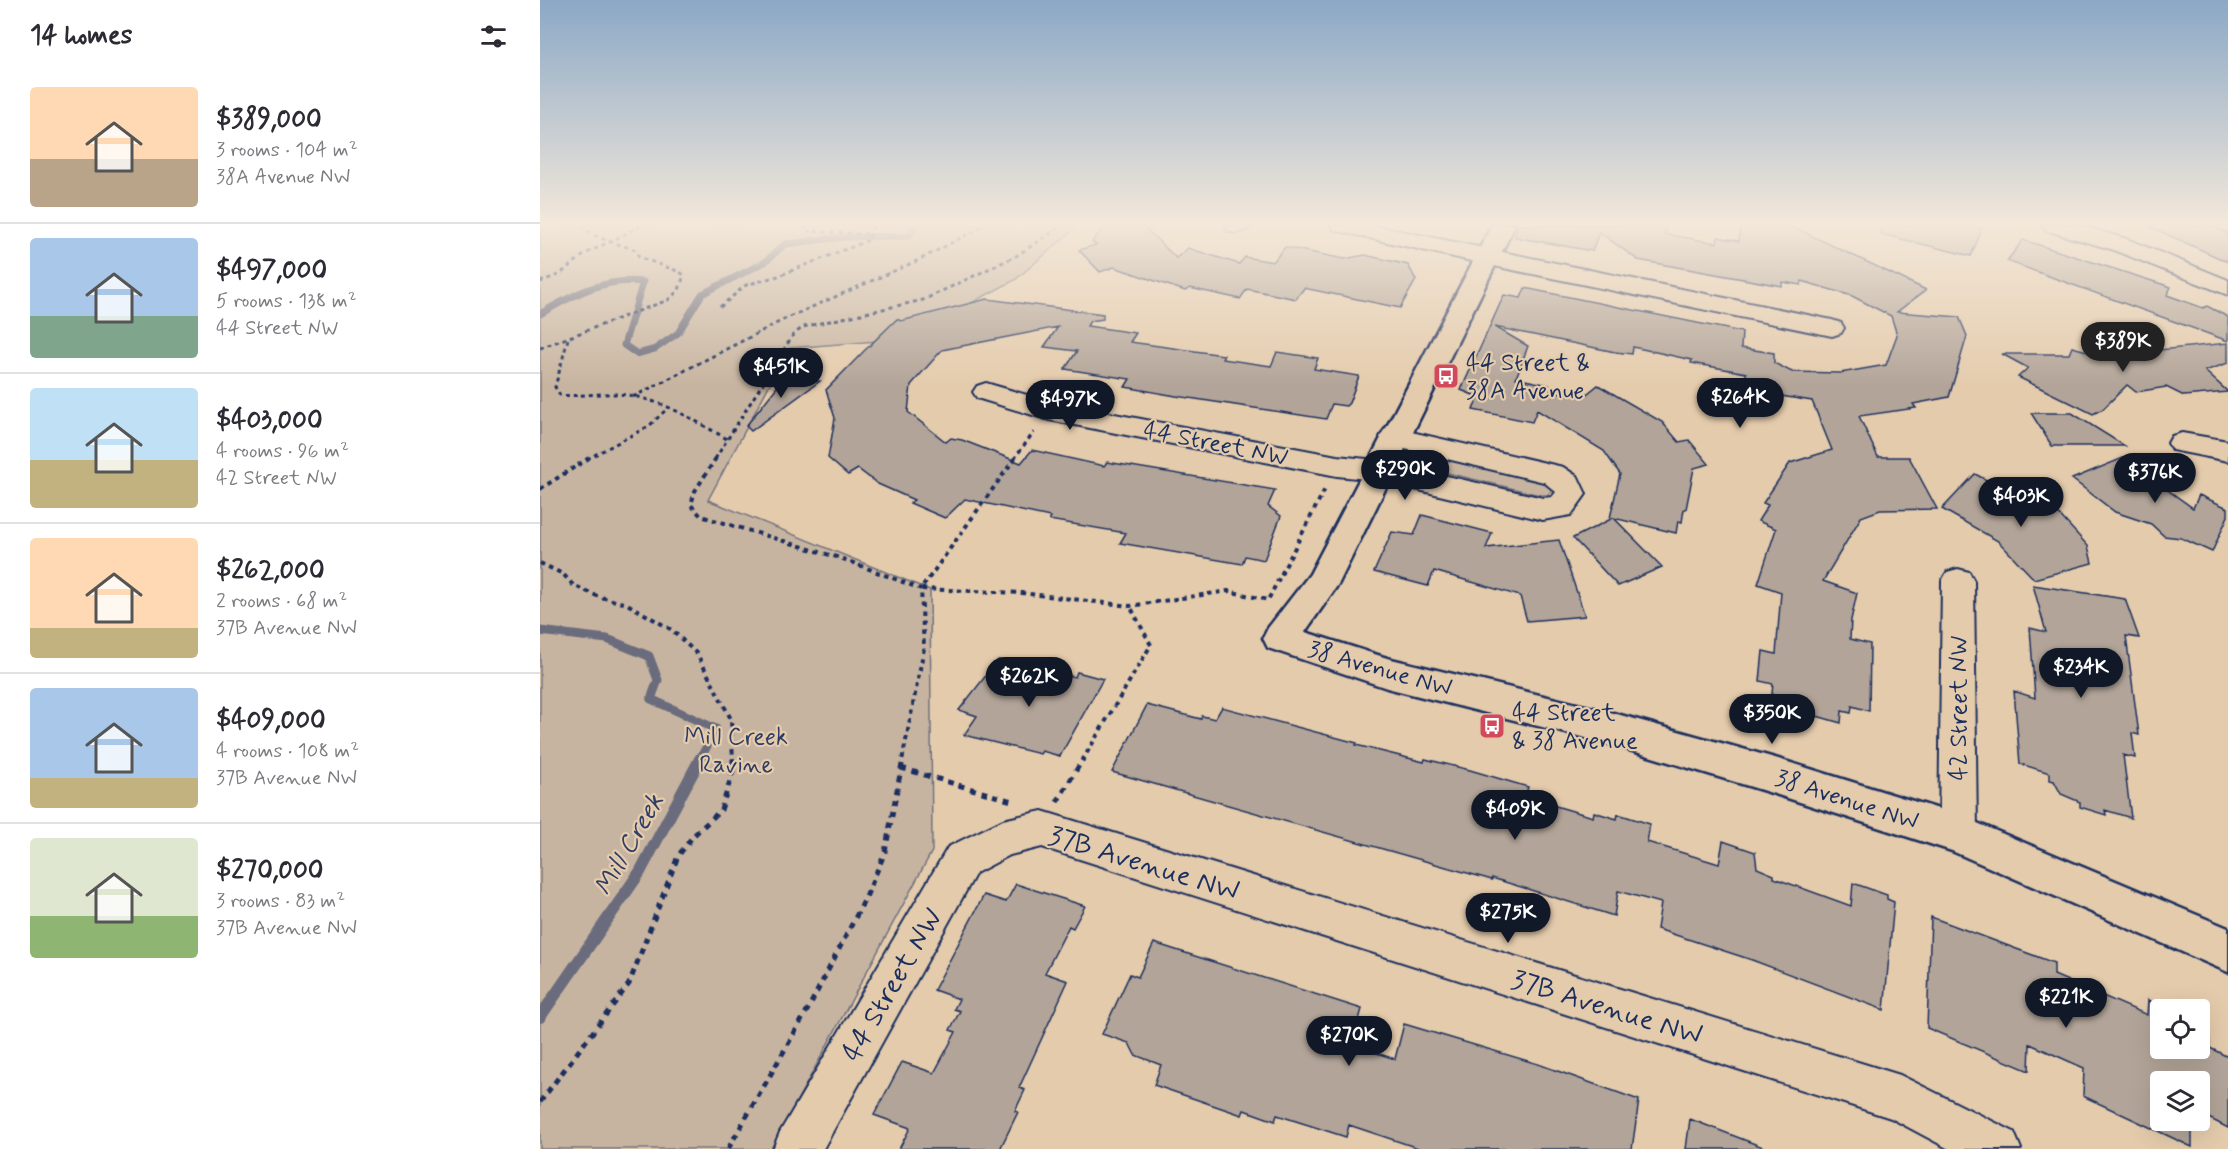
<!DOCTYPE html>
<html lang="en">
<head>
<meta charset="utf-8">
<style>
  body { margin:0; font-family:Mynerve,sans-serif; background:#f7f7f7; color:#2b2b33; height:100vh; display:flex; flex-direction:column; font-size:22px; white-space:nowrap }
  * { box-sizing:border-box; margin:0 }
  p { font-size:20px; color:#7c7c81 }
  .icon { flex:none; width:33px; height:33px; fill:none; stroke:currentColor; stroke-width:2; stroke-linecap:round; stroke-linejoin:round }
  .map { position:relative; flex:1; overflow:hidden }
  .sheet { display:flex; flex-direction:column; background:#fff; width:540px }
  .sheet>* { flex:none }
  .controls { position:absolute; left:1610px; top:999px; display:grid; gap:12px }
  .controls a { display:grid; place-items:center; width:60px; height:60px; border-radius:6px; background:#fff; box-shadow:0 6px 24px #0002; font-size:30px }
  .price { position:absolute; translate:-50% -51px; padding:0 14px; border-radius:21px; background:#111827; color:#fff; font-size:20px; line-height:39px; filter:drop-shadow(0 2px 3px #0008) }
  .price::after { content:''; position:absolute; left:50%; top:36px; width:18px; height:14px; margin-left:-9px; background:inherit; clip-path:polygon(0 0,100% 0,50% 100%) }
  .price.current { background:#222; color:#fff }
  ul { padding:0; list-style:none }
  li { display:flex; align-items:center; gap:18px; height:150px; padding:0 30px }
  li+li { border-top:2px solid #e1e1e2 }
  li span { display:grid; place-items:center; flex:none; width:168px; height:120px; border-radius:6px; color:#555 }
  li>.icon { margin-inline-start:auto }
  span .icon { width:72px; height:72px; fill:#fffc; stroke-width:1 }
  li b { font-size:26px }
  h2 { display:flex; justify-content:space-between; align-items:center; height:72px; padding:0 30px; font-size:26px }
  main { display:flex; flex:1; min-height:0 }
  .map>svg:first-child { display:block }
  .green { fill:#c7b4a0; stroke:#71727f; stroke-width:1.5 }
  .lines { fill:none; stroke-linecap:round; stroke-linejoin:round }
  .stream-far2 { stroke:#6b6c7d; stroke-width:7 }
  .stream-far1 { stroke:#6b6c7d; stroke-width:9 }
  .stream { stroke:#6b6c7d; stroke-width:12 }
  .building { fill:#b2a498; stroke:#1b2f5e; stroke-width:1.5 }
  .minor-casing { stroke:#1b2f5e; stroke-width:4 }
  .tertiary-casing { stroke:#1b2f5e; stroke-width:5 }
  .path-far2 { stroke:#1b2f5e; stroke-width:3; stroke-dasharray:4 4; stroke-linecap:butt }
  .path-far1 { stroke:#1b2f5e; stroke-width:4; stroke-dasharray:4.5 4.5; stroke-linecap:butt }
  .path { stroke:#1b2f5e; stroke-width:5; stroke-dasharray:6 6; stroke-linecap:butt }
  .minor { fill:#e4cbac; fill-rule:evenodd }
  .tertiary { fill:#e4cbac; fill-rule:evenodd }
  .labels { text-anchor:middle; stroke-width:4.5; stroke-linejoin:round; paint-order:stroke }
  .poi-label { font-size:24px; fill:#1b2f5e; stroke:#e4cbac; text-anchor:start }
  .street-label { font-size:24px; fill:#1b2f5e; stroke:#e4cbac }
  .park-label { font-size:24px; fill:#2c3c65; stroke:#e4cbac }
  .water-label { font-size:26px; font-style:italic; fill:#2f3e66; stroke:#e4cbac }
  .near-street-label { font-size:28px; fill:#1b2f5e; stroke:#e4cbac }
</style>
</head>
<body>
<main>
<section class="sheet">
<h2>14 homes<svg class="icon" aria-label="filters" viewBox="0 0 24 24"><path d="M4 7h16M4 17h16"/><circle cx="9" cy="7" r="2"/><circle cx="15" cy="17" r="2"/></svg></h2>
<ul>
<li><span style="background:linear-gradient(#ffd9b3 60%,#b9a48a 0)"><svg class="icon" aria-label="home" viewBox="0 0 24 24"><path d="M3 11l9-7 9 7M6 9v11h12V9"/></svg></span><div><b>$389,000</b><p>3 rooms · 104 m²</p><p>38A Avenue NW</p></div></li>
<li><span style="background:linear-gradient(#a9c7e8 65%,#7fa58c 0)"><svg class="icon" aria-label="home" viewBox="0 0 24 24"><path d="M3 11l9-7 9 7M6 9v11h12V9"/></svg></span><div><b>$497,000</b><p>5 rooms · 138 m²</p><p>44 Street NW</p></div></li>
<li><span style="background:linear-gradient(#bfe0f5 60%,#c2b280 0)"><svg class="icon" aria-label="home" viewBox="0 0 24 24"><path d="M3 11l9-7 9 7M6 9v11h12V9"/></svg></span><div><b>$403,000</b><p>4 rooms · 96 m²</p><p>42 Street NW</p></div></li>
<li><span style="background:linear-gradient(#ffd9b3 75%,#c2b280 0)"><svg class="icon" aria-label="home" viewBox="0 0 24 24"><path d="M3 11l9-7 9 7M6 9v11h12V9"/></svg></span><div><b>$262,000</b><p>2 rooms · 68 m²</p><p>37B Avenue NW</p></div></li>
<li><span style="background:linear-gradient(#a9c7e8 75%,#c2b280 0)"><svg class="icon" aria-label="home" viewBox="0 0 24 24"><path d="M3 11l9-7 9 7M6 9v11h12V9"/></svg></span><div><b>$409,000</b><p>4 rooms · 108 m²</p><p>37B Avenue NW</p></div></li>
<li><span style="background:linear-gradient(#dfe7d0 65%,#8fb573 0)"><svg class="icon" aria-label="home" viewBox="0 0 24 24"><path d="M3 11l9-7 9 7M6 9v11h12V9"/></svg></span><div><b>$270,000</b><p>3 rooms · 83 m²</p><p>37B Avenue NW</p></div></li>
</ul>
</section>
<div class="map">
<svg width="1688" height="1149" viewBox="0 0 1688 1149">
  <rect width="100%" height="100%" fill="#e4cbac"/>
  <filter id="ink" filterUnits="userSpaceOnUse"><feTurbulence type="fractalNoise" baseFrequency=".0167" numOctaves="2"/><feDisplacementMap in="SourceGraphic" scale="12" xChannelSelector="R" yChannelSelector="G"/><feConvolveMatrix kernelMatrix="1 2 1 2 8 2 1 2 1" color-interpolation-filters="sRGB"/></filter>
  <g filter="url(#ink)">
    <!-- green -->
    <path class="green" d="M0 225H539L475 280 363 339 249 348 168 500 390 590 392 851 231 1149H0Z
      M909 459 1005 482 1011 487V491L1008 495H1000L903 472 897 467 898 461Z"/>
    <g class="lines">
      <!-- stream-far2 -->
      <path class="stream-far2" d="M0 314C33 295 64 277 103 282L84 345 97 354 115 349 138 333 162 294 225 262 245 244 303 237 368 236 375 228 370 225"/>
      <!-- stream-far1 -->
      <path class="stream-far1" d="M0 631 67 639 109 656 118 680 111 699 176 729 159 761"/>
      <!-- stream -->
      <path class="stream" d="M0 1017 100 872 160 759"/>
    </g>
    <!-- building -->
    <path class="building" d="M566 225H602L636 258 648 248 699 264 705 257 733 262 745 247 804 259 825 255 868 265 876 280 860 308 764 288 756 299 707 289 700 299 650 288 645 291 574 267 560 272 539 250 556 245 552 242Z
      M977 225H1127L1124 234 1177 243 1178 237 1199 241 1201 225H1249L1386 290 1357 312 1419 317 1427 336 1409 397 1373 404 1376 408 1319 416 1338 457H1369L1397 509 1340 510 1321 517 1283 581 1317 593 1311 620 1310 639 1330 644 1329 711 1312 706 1311 713 1302 711 1301 723 1231 703 1233 684 1220 681 1223 651 1236 654 1241 592 1218 584 1236 529 1218 521 1228 505 1223 503 1250 463 1292 450 1272 401 1228 394V389L1209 386 1210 378 1206 377V373L1151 363 1152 360 1093 347 1092 354 1075 352 955 327 988 346 976 378 1009 385 1007 390 1043 397 1058 385 1122 422 1139 442 1149 440 1169 464 1154 468 1146 509H1144L1142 522 1138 521 1136 533 1074 518 1122 567 1078 586 1033 538 1073 518H1070L1080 474 1064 451 997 410 992 422 933 410 938 397 921 390 964 295 981 298 985 288 1202 332 1201 348 1234 353V363L1252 372 1300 373 1346 365 1357 335 1351 316 1312 296 1262 281 1261 285 1242 282V286L1098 260 1059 232 1052 251 975 237Z
      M1343 225H1427L1442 229 1431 256 1341 234Z
      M1606 225H1670L1688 233V262Z
      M1483 240 1631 287 1627 295 1663 308 1667 306 1688 317V341L1467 261Z
      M447 299 563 314V319L550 321 547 326 596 333 590 342 684 355 682 359 731 366 737 352 778 358 774 369 819 376 809 403 806 406 792 404 786 419 636 396 585 387 590 379 525 369 537 351 504 347 518 327 402 350 371 385 368 412 406 442 411 438 422 440 481 463 492 450 564 466 567 462 735 490 728 506 741 516 724 560 705 556 702 564 580 543 586 533 509 520 510 517 425 499 405 518 370 503 374 500 338 484 318 469 308 475 288 458 295 418 286 390 324 351 357 319 361 321Z
      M1688 343V363L1665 371 1688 392 1644 396 1626 387 1596 392 1587 385 1563 409 1553 414 1478 377 1488 368 1462 354H1529L1532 347 1547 351 1570 347 1579 354Z
      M244 378 280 381 211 431 206 426Z
      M1491 413H1532L1585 446H1512Z
      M1583 458 1653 508 1659 495 1688 508V516L1672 552 1641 538 1624 536 1611 524 1575 512 1532 479Z
      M1435 474 1490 503 1503 497 1548 546 1552 563 1494 579 1458 541 1402 509Z
      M882 515 952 533 946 548 1019 540 1045 616 987 621 980 596 894 571 888 586 834 572 852 532 874 535Z
      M1493 585 1585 599 1599 638 1586 636 1599 735 1592 733 1595 758 1583 755 1591 818 1565 810 1566 815 1540 807V802L1521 794 1514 781 1510 780V773L1480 764 1474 691 1495 698 1490 628 1506 632Z
      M458 660 518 678 521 674 535 677 537 672 563 679 520 756 502 751 500 754 424 735 437 716 419 710Z
      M607 705 661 719 662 716 675 719 682 707 817 743 816 745 884 762 885 759 930 770 988 787 985 797 1053 817 1054 812 1077 819 1078 814 1110 824 1107 842 1179 864 1183 841 1215 852 1217 868 1234 875V878L1311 906 1313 883 1347 895V899L1354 902 1344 1010 1212 960 1117 929 1121 903 1078 891 1074 916 952 878V880L572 772Z
      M476 884 545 906 533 928 529 926 505 973 528 981 479 1088 485 1090 475 1111 478 1112 460 1149H359L370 1128 334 1115 362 1062 394 1073 416 1032 410 1030 420 1011 414 1009 419 999 394 990 444 895 466 902Z
      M1391 917 1514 963V975L1607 1015 1608 1000 1629 1010H1620V1048H1659V1023L1669 1027 1670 1048 1688 1057V1128L1659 1113V1082H1620V1120H1652V1147L1543 1096 1544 1068 1490 1044 1489 1071 1387 1028Z
      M614 943 822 1009 812 1045 855 1059 864 1024 998 1064 1099 1100 1092 1149H881L809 1125 806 1137 737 1115 735 1121 704 1110 702 1115 614 1085 621 1065 595 1055 589 1043 562 1034 590 974 598 977Z
      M1150 1119 1223 1147V1149H1146Z"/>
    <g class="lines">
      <!-- minor casing -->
      <g class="minor-casing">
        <path id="minor" d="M710 225 707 230 696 233 688 231 685 226Z
          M791 225H832L1292 320 1301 323 1304 328 1301 333 1292 336 949 265 794 230Z
          M1502 225H1538L1587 239 1688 280V295L1571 249 1505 230Z
          M446 383 511 402 797 456 837 460 1003 498 1012 497 1016 492 1004 482 844 444 840 437 844 430 854 428 1023 467 1038 477 1046 494 1031 515 1003 520 837 480 797 476 509 420 437 398 433 392 437 386Z
          M1642 433 1688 441V461L1632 450 1628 443 1632 436Z
          M1418 569 1429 572 1434 581 1437 834 1432 847 1418 852 1404 847 1399 834 1402 581 1407 572Z
          M502 811 1360 1075 1474 1132 1481 1149H1409L1351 1118 502 847 470 855 436 873 283 1149H233L240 1132 408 847 463 820Z"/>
      </g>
      <!-- tertiary casing -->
      <g class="tertiary-casing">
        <path id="tertiary" d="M952 225H975L799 583 765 632 847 658 1066 711 1235 758 1418 815 1688 928V972L1412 851 1235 794 1066 743 847 688 728 648 723 638 728 628 770 574Z"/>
      </g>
      <!-- path-far2 -->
      <path class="path-far2" d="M266 225 265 231 331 234
        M0 282 20 274 45 254 103 225
        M180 307 206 285 238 276 329 240 333 225
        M28 339 15 387 20 395C39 397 57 393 76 394 117 396 152 419 187 439
        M0 348 128 300 139 290 144 275 140 272 99 257 96 250 60 238 39 225
        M93 397 247 318 379 260 445 225
        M47 459 109 426 128 408
        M175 459 253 335 263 327 383 300 476 256 523 225
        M474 459 494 432"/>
      <!-- path-far1 -->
      <path class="path-far1" d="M176 458 155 491 151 505 161 516 303 559 381 589 384 648 362 761
        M475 458 381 589 482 593 590 606 688 591 728 600 786 487
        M0 489 49 458
        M0 563 23 574 33 585 57 596 87 604 132 630 157 654 191 719 193 761
        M542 761 611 645 590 606"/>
      <!-- path -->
      <path class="path" d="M361 768 472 801
        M517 802 543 759
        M0 1102 89 984 138 856 153 836 181 810 193 771V759
        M188 1149 268 1009 326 897 345 852 363 759"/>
      <!-- minor -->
      <use href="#minor" class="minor"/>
      <!-- tertiary -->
      <use href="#tertiary" class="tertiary"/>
    </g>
  </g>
  <!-- sky -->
  <linearGradient id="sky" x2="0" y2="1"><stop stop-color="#8ba8c6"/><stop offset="0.58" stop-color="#f3e8da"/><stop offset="1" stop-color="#f3e8da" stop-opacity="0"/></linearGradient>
  <rect width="1688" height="386" fill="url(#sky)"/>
  <!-- icons -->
  <defs>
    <g id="bus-square" transform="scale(1.35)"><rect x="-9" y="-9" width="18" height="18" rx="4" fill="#d1495b" stroke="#e4cbac"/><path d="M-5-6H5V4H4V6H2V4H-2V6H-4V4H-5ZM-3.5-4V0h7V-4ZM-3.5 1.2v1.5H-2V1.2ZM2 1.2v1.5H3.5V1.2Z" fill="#fff"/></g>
  </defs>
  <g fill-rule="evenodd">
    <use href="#bus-square" x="906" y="376"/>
    <use href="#bus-square" x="952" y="726"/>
  </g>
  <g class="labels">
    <!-- poi labels -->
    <g class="poi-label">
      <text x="926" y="370">44 Street &amp;<tspan x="926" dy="28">38A Avenue</tspan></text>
      <text x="972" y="720">44 Street<tspan x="972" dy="28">&amp; 38 Avenue</tspan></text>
    </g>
    <!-- street labels -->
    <g class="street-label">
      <text transform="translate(676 443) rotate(11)" y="8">44 Street NW</text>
      <text transform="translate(840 668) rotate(16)" y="8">38 Avenue NW</text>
      <text transform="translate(1418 708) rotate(-90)" y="8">42 Street NW</text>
      <text transform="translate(1307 799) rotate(18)" y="8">38 Avenue NW</text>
    </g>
    <!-- park labels -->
    <g class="park-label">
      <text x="196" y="744">Mill Creek<tspan x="196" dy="28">Ravine</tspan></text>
    </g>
    <!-- water labels -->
    <g class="water-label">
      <text transform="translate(88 844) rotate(-60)" y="9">Mill Creek</text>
    </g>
    <!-- near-street labels -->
    <g class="near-street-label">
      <text transform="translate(604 862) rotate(17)" y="10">37B Avenue NW</text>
      <text transform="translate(351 984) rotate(-60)" y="10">44 Street NW</text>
      <text transform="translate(1067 1006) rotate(17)" y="10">37B Avenue NW</text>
    </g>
  </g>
</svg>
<div class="controls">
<a><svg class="icon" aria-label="locate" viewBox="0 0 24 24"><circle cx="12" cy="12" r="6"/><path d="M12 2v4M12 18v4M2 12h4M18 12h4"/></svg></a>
<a><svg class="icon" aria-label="layers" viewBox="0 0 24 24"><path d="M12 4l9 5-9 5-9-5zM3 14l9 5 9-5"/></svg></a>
</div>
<b class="price current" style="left:1583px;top:373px">$389K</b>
<b class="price" style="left:241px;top:399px">$451K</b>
<b class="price" style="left:1200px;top:429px">$264K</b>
<b class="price" style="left:530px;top:431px">$497K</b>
<b class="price" style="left:865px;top:501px">$290K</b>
<b class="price" style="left:1615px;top:504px">$376K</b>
<b class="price" style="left:1481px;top:528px">$403K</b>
<b class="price" style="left:1541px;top:699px">$234K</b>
<b class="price" style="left:489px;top:708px">$262K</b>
<b class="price" style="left:1232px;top:745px">$350K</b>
<b class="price" style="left:975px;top:841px">$409K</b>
<b class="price" style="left:968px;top:944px">$275K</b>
<b class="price" style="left:1526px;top:1029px">$221K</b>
<b class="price" style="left:809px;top:1067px">$270K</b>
</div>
</main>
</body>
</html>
